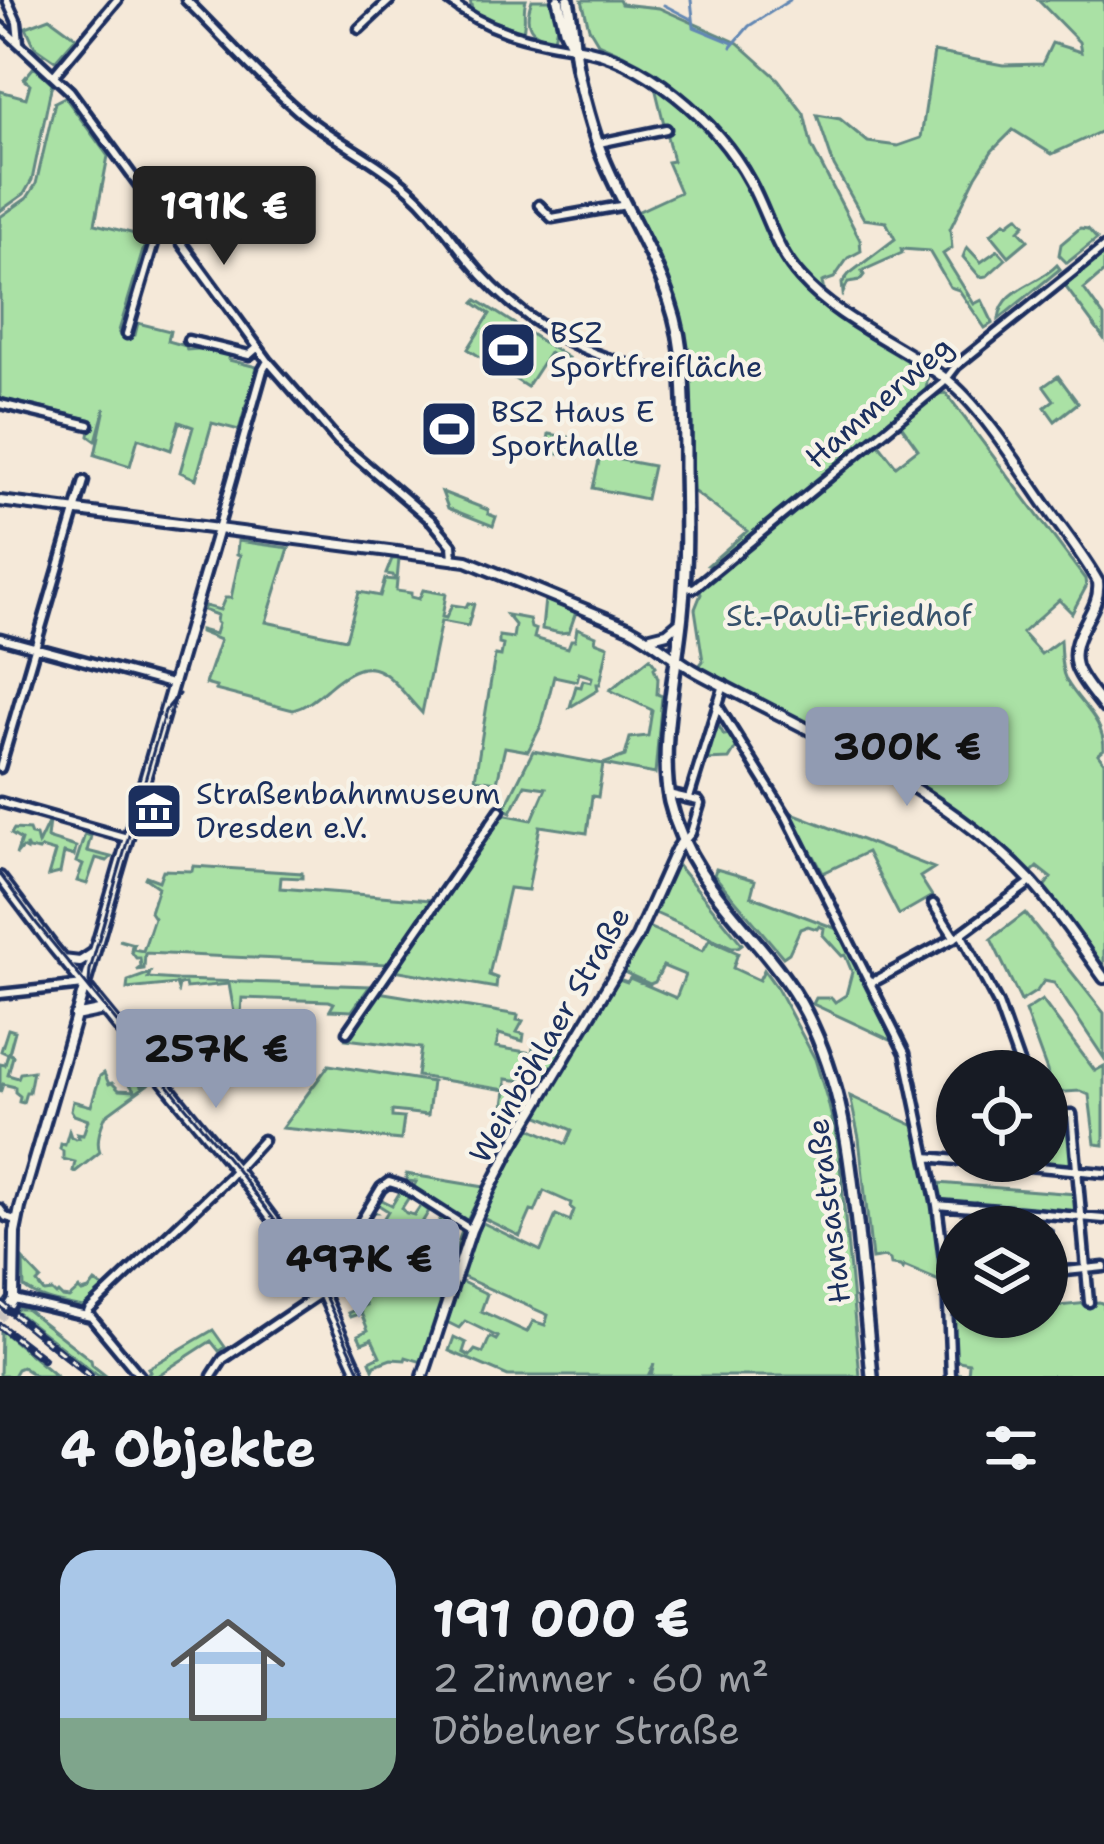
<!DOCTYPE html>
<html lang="de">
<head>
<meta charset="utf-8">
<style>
  body { margin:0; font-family:"Shantell Sans",sans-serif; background:#242831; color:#f1f3f6; height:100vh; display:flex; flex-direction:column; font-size:45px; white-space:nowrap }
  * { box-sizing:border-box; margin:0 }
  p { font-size:39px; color:#9ea1a6 }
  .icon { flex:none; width:66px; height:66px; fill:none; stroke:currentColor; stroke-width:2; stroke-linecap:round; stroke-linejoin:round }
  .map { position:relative; height:1376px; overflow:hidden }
  .details { display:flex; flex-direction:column; background:#171b24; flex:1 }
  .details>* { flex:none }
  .tools { position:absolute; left:936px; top:1050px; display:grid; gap:24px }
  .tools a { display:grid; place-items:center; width:132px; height:132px; border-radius:50%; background:#171b24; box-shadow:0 3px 9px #0004; font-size:60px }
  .price { position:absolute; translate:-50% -102px; padding:0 27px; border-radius:12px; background:#919bb2; color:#111; font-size:39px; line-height:78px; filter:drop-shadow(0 3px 6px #0008) }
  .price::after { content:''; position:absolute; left:50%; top:72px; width:36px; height:27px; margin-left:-18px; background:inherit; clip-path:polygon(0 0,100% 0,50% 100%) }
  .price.selected { background:#222; color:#fff }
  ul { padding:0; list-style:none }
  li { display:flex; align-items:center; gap:36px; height:300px; padding:0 60px }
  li+li { border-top:3px solid #363941 }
  li span { display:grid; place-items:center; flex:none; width:336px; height:240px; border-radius:36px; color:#555 }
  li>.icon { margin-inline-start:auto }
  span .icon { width:144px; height:144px; fill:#fffc; stroke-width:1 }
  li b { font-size:51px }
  h2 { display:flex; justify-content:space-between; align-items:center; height:144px; padding:0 60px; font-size:51px }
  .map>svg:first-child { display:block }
  .green { fill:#aae1a5; stroke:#628882; stroke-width:3; fill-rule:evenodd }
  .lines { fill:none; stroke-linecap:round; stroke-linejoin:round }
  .stream { stroke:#6287b3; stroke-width:3 }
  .secondary-tunnel { stroke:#c9c4c0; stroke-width:8; stroke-dasharray:8 4; stroke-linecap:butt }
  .street-casing { stroke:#1b2f5e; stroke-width:15 }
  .secondary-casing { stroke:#1b2f5e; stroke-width:16 }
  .primary-casing { stroke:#1b2f5e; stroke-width:18 }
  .street { stroke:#f7f3e8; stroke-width:6 }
  .secondary { stroke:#f7f3e8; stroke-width:8 }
  .primary { stroke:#f7f3e8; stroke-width:9 }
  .tram { stroke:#1b2f5e; stroke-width:3 }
  .rail-casing { stroke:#1b2f5e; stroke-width:8 }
  .rail { stroke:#f7f3e8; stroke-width:3; stroke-dasharray:9; stroke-linecap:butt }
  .labels { text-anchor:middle; stroke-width:9; stroke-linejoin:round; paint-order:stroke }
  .poi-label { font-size:30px; fill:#1b2f5e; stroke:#f7f3e8; text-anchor:start }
  .street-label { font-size:30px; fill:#1b2f5e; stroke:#f7f3e8 }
  .park-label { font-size:30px; fill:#38536c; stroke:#f7f3e8 }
</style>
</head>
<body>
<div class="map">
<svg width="1104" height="1376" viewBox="0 0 1104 1376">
  <rect width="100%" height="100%" fill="#f5e9d9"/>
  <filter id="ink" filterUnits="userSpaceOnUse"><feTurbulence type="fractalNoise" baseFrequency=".00833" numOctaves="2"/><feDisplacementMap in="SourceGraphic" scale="24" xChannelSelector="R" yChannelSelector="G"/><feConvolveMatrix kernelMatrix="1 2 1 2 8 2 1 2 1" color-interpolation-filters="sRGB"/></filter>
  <g filter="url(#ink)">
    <!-- green -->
    <path class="green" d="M470 0H526C522 11 527 24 522 33L515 31 514 28 473 14Z
      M532 0H551L557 26 554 38C529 35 523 24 532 0Z
      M582 0H619L621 4 659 8 738 43 778 79 804 114 812 147 860 240 861 251 848 258 834 278 822 282 824 292 797 267 783 247 758 184 744 159 714 122 662 79 623 54 598 43 589 28Z
      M1038 0H1104V130L1052 154 1013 130 992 151 976 176 950 229 952 248 943 254 974 304 982 300 993 323 985 328 959 290 950 287 929 251 901 249 902 253 862 271 864 275 860 280 848 282 843 293 842 283 849 274 895 239 886 222 864 219 834 166 817 115 840 119 868 142 898 146 921 138 934 52 1003 65 1042 64 1052 43 1081 52 1079 42Z
      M50 18 76 37 55 61 35 47 26 27Z
      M34 67 52 83 32 180 24 194 0 211V91L26 98 30 84 24 79Z
      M655 87C691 115 728 146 748 188 761 216 768 245 787 271 823 316 880 342 928 372L926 391 714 566 708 565 747 531 693 491C689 442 695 391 686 342 678 297 658 253 637 212L680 192 667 162 673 161Z
      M65 97 108 156 95 224 147 237 119 331 121 336 135 335 138 323 170 331 168 341 186 346 187 350 212 348 229 354V360L257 367 239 430 212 423 196 479 180 472 193 427 179 422 171 450 138 438 130 466 95 455 105 408 96 441 89 436 92 420 0 398V217L27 198 36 184 55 102Z
      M1018 216 1025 224 1019 230 1028 240 1009 256 991 234 1005 222 1008 224Z
      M1080 228 1088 229 1097 239 1067 263 1059 255 1061 244Z
      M967 247 981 262 998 250 1006 259 987 276 980 277 963 257Z
      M1104 253V272L1084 289 1104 317V339L1065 286Z
      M1057 265 1060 269 999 319C1002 288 1038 285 1057 265Z
      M477 300 568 358 565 362 549 353 527 387 468 349 490 314 474 303Z
      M1058 376 1078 403 1055 421 1045 407 1054 400 1044 386Z
      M946 393 1085 579 1086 587 1072 613 1059 600 1022 633 1041 654 1060 640C1061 653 1060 668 1066 680 1080 705 1104 719 1104 749L1098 754 1104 762V969L1043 888 1051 878 1037 867 1031 873 979 827 922 787 699 666 703 661 695 609 701 594 700 592 705 584 878 443 896 466 918 449 900 424 937 394Z
      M549 434 580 439 578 457 546 452Z
      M600 456 653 466 646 499 593 488Z
      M442 492 488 510V514L496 517 493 526 448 508Z
      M238 541 289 548 266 622 346 639 359 592 380 596 385 579 395 580 393 575 386 574 392 559H399L396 591 411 593V597L419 599 423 590 446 594 442 617 446 618 452 605 466 607 468 603 474 604 468 626 441 621 422 713C387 675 375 646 327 689 316 698 307 706 293 710L215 690 216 687 205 684 220 640 200 632V630L215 634 218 624 216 622 217 615 203 610 205 606 220 610 225 598H231L240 555 237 554Z
      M545 599 576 612 569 632 560 633 542 629Z
      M507 615 529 619 531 628 536 630 534 638 568 648 571 640H575L577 628 596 636 595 641 608 646 600 684H597L598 690 570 707 576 686 581 687 583 680 591 682 592 677 579 673 577 681 554 676 542 724 528 751 505 747 497 782 475 779 495 655 501 656 503 645 499 644V636L513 638 515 625Z
      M650 658 656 666 654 668 658 678 657 694 662 696 655 774 603 764 598 797 592 796 587 833 540 826 528 890 509 888 489 975 497 978 496 988 394 970 447 898 502 814 532 820 546 788 525 785 511 812 504 809 533 751 603 764 625 756 630 738 648 736 652 710 610 690Z
      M717 723 724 735 730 734 737 746 729 759 706 760Z
      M787 811 934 868 920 877 932 896 899 915 867 852 823 873 814 856 809 854Z
      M49 821 47 838 76 847 74 856 64 853 60 873 48 876 55 852 41 848 39 851 28 849 26 845V850L22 848 16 855 21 840 11 834 14 829 29 830 31 835 36 836 38 844Z
      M85 834 91 836 87 851 111 857 107 861 96 858 87 884 77 881 83 865 76 862Z
      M675 862 742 944 738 947H732L655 913Z
      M193 866 302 873V878L281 877 280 888 431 900 387 964 145 953 144 969 137 970 141 967 140 958H136L131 951 132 944 119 940 134 944 133 949 143 951 154 918 150 912 158 887 145 878 146 876 159 881 163 870 192 871Z
      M716 869 755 880 751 896 840 930 897 1043 813 1004 816 998H832L835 1002 846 995 852 972 845 955 842 956 823 935 824 928 819 926 817 929 808 926 800 929 789 953 783 957 714 875Z
      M1025 913 1104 1013V1058L1054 983 1044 981 1037 991 1021 1001 991 939Z
      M648 927 703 951 709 940 738 953 733 968 759 980 764 970 777 988 815 1059 828 1102 838 1144 860 1376H651L654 1364 648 1376H508L449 1351 454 1337 466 1343 463 1352 470 1356 475 1350 483 1353 490 1337 496 1340 498 1337 465 1321 459 1328 447 1322 460 1281 487 1294 481 1311 527 1332 533 1321 545 1325 548 1315 461 1276 481 1222 541 1251 556 1215 570 1221 574 1210 570 1207 571 1203 544 1191 535 1212 531 1211 520 1236 483 1218 507 1166 530 1128 566 1144 572 1130 537 1115 619 979 627 982 630 978 676 998 685 975 663 966 655 982 650 984 624 972Z
      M150 973 148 978 177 980 370 986 352 1011 330 1010 334 1003 329 1001 242 998 241 1014 246 1015V1042L212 1041 238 1035 229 984 186 988 185 984 179 985 178 990 176 984 127 989 128 981Z
      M378 992 518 1015 517 1020 523 1021 517 1032 524 1034 523 1041 499 1034 496 1047 532 1053 533 1048 552 1041 547 1050 553 1054 559 1045 564 1048 542 1083 506 1079V1086L538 1091 507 1142 494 1134 502 1121 506 1090 417 1076 421 1048 346 1039Z
      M1042 1000 1095 1071 1104 1066V1145L1095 1144 1089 1095 1080 1091 1051 1093 1047 1071 1025 1011Z
      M8 1029 15 1031 9 1053 13 1056 8 1075 18 1078 20 1073 33 1071 29 1092H26L23 1103 19 1102 20 1096 15 1092V1087L3 1084 0 1093V1064L5 1065 8 1054 1 1051Z
      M329 1065 432 1082 428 1115 392 1111V1117L404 1118 401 1140 282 1128Z
      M104 1073 109 1084 112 1083 119 1090 135 1091 125 1078 131 1073 142 1086 150 1080 151 1082 106 1115C102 1124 95 1140 100 1152L75 1172 73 1171 75 1162 63 1159V1151L60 1149 61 1144 65 1145 69 1131 71 1137 76 1139 79 1138 77 1134 83 1135 88 1120 74 1115 71 1110 73 1101 91 1106 100 1076Z
      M850 1096 915 1126 929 1181 944 1283 904 1266 903 1269 900 1266 891 1265 890 1260 885 1257 872 1259 859 1138Z
      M1067 1116 1072 1166 1038 1165 1036 1161H1047V1118Z
      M406 1174 484 1187 467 1221 413 1188 416 1182 407 1181Z
      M938 1183 1075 1194 1076 1214 941 1202Z
      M400 1192 409 1197 402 1208 406 1213 414 1215 421 1205 429 1211 423 1221 427 1226 435 1228 441 1218 450 1224 443 1234 447 1238V1245L456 1248 462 1231 464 1235 422 1362 406 1357 405 1360 391 1359 375 1365 373 1369 370 1361 380 1356 372 1339 362 1343 358 1335 368 1330 361 1313 350 1317 348 1313 366 1305 357 1284 364 1270 357 1266 368 1244 356 1239 345 1257 372 1210 375 1212H373L360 1236 363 1237 366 1232 373 1236 388 1211 377 1204 380 1199 392 1205ZM398 1228 416 1242 418 1240 432 1248 424 1263 410 1255V1252L405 1248 403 1250 389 1242ZM382 1257 400 1271 402 1269 416 1277 408 1292 394 1284 395 1281 389 1277 387 1279 373 1271Z
      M23 1260 41 1279 37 1283 44 1292 52 1291 56 1295 58 1293 62 1297 69 1298 79 1289 82 1292 89 1290 95 1282 104 1288 83 1307C64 1303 39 1300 24 1287Z
      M1099 1302 1104 1304V1376H955V1373L968 1375 969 1363 954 1360 953 1317H1047V1307Z
      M18 1309H26L91 1360 92 1365 106 1376H98L15 1311Z
      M1 1330 56 1376H36L22 1367 17 1369 13 1376H0Z
      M213 1330 225 1347 219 1351 211 1341 157 1376H150L148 1373 150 1371 148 1368 155 1364Z"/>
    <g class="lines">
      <!-- stream -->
      <path class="stream" d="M691 0 694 27 733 43
        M664 5 693 20
        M731 47 749 26 790 0"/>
      <!-- secondary-tunnel -->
      <path class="secondary-tunnel" d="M0 1319 4 1314"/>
      <!-- street casing -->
      <g class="street-casing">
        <path id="street" d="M7 0 17 22 19 42
          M186 0C225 38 262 81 304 116 338 143 378 161 410 190 434 211 449 236 469 260 522 325 599 369 683 372
          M448 0C485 30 527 40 574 47
          M0 26 70 91 268 361 338 441 432 521 452 545 453 559
          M359 29 390 0
          M55 74 117 0
          M599 143 666 129
          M539 205 552 218 626 205
          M127 334 159 226 165 222
          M188 340 249 355 257 348
          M0 404 89 425
          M218 529 263 370 268 361
          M684 587 694 588 943 383 956 366 1104 247
          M0 638 171 684
          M717 705 787 817 905 1053 937 1205 947 1282 951 1376
          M0 768 84 481
          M668 794 698 801 700 804 691 833 685 840
          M689 798 724 685
          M0 802 127 838
          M933 904 955 938
          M961 934 998 1004 1022 1071
          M873 982 961 934 1031 882
          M0 994 84 985
          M347 1032 500 810
          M1047 1115 1072 1114 1089 1302
          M927 1157 957 1160
          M972 1161 1104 1173
          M937 1205 1104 1219
          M976 1208 978 1227
          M0 1209 6 1217 16 1220
          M1047 1233 1051 1273
          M1047 1273 1104 1267
          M319 1285 328 1276 381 1188 389 1182 402 1186 471 1230
          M14 1299 91 1317 140 1376
          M87 1315 89 1310 229 1177 263 1140
          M212 1376 223 1359 322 1292"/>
      </g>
      <!-- secondary casing -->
      <g class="secondary-casing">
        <path id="secondary" d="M574 47C644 57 717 121 750 182 768 215 775 250 801 278 842 324 904 345 951 383 984 411 1021 470 1046 506 1063 531 1083 555 1098 582 1102 612 1067 634 1076 666 1081 681 1095 695 1104 708
          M0 501 467 561 630 628C655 641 675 660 699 673 812 734 943 787 1032 882 1058 911 1081 946 1104 978
          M651 637 667 633 680 622
          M0 877 53 947 236 1170 301 1257 319 1285 360 1376
          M63 960 80 962 92 954
          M75 1016 104 1010
          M9 1307 14 1299 15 1233 20 1208 218 529
          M423 1376 471 1230 490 1189 511 1148 637 937 676 850 682 842"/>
      </g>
      <!-- primary casing -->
      <g class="primary-casing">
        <path id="primary" d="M558 0 565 29 571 42
          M568 0C571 15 573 29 574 45 576 73 590 123 600 150 626 217 673 278 681 351 685 390 685 429 685 468 686 516 687 565 682 613 677 668 658 749 670 802 691 891 765 935 806 1013 842 1083 850 1155 858 1232 863 1280 867 1328 872 1376"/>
      </g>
      <!-- street -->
      <use href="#street" class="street"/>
      <!-- secondary -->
      <use href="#secondary" class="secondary"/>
      <!-- primary -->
      <use href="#primary" class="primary"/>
      <!-- tram -->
      <path class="tram" d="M0 874 37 924 237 1170 297 1250 320 1285 362 1376
        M93 993 89 982 90 970 165 711 179 694"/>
      <!-- rail casing -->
      <g class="rail-casing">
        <path id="rail" d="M0 1303 90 1376
          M0 1326 43 1359"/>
      </g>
      <!-- rail -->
      <use href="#rail" class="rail"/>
    </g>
  </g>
  <!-- icons -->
  <defs>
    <g id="stadium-square" transform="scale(3)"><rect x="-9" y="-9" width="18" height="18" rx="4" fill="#1b2f5e" stroke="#f7f3e8"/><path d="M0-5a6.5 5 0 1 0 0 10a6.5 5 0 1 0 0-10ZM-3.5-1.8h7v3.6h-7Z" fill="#fff"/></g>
    <g id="museum-square" transform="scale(3)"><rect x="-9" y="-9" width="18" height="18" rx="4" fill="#1b2f5e" stroke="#f7f3e8"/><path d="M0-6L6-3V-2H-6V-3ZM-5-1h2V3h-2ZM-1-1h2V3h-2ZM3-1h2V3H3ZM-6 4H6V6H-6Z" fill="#fff"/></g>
  </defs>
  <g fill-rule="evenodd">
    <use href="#stadium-square" x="508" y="350"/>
    <use href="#stadium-square" x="449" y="429"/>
    <use href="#museum-square" x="154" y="811"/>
  </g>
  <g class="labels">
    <!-- poi labels -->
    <g class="poi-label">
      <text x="550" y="343">BSZ<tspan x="550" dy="34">Sportfreifläche</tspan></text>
      <text x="491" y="422">BSZ Haus E<tspan x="491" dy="34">Sporthalle</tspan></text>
      <text x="196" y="804">Straßenbahnmuseum<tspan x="196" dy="34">Dresden e.V.</tspan></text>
    </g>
    <!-- street labels -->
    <g class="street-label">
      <text transform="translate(879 402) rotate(-41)" y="10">Hammerweg</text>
      <text transform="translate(550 1035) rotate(-60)" y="10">Weinböhlaer Straße</text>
      <text transform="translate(829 1211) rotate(-97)" y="10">Hansastraße</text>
    </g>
    <!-- park labels -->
    <g class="park-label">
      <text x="849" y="626">St.-Pauli-Friedhof</text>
    </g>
  </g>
</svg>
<div class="tools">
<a><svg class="icon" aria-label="locate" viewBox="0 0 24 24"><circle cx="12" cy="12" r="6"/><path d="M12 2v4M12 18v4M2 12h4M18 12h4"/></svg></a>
<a><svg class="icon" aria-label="layers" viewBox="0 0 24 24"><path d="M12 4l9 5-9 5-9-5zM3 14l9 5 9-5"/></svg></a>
</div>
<b class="price selected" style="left:224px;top:268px">191K €</b>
<b class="price" style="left:907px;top:809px">300K €</b>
<b class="price" style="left:216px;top:1111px">257K €</b>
<b class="price" style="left:359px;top:1321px">497K €</b>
</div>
<section class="details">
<h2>4 Objekte<svg class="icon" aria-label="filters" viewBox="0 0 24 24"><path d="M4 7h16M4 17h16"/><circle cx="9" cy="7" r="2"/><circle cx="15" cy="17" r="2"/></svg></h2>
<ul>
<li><span style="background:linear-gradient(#a9c7e8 70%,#7fa58c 0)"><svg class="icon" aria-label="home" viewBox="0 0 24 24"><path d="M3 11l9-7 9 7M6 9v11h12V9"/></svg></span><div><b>191 000 €</b><p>2 Zimmer · 60 m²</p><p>Döbelner Straße</p></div></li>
</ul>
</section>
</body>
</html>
